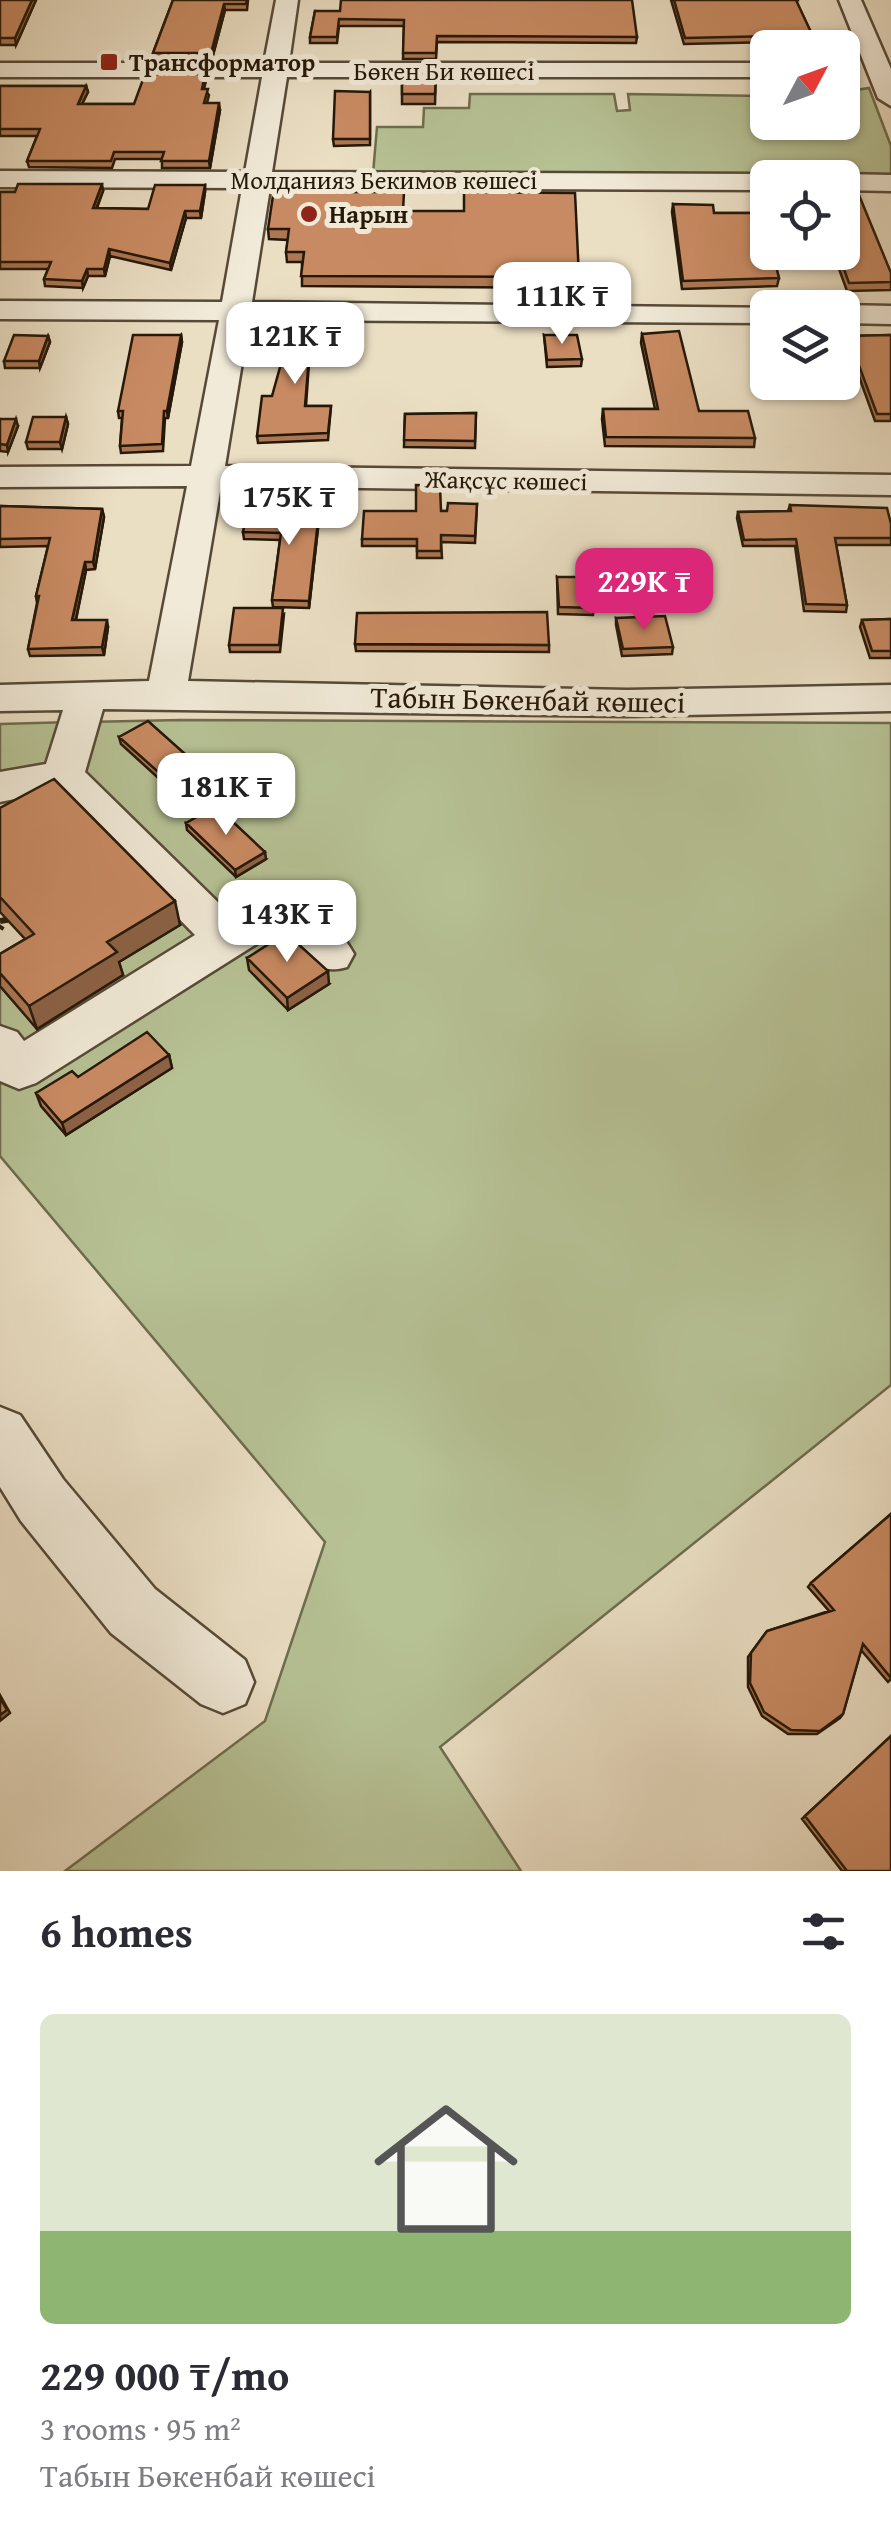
<!DOCTYPE html>
<html lang="en">
<head>
<meta charset="utf-8">
<style>
  body { margin:0; font-family:"Gentium Book Plus",serif; background:#f7f7f7; color:#2b2b33; height:100vh; display:flex; flex-direction:column; font-size:38px; white-space:nowrap }
  * { box-sizing:border-box; margin:0 }
  p { font-size:32px; color:#7c7c81 }
  .icon { flex:none; width:55px; height:55px; fill:none; stroke:currentColor; stroke-width:2; stroke-linecap:round; stroke-linejoin:round }
  .map { position:relative; height:1871px; overflow:hidden }
  .panel { display:flex; flex-direction:column; background:#fff; flex:1 }
  .panel>* { flex:none }
  .needle { width:65px; rotate:49deg }
  .fabs { position:absolute; left:750px; top:30px; display:grid; gap:20px }
  .fabs a { display:grid; place-items:center; width:110px; height:110px; border-radius:15px; background:#fff; box-shadow:0 2px 8px #0004; font-size:50px }
  .price { position:absolute; translate:-50% -85px; padding:0 22px; border-radius:20px; background:#fff; color:#222; font-size:32px; line-height:65px; filter:drop-shadow(0 2px 5px #0008) }
  .price::after { content:''; position:absolute; left:50%; top:60px; width:30px; height:22px; margin-left:-15px; background:inherit; clip-path:polygon(0 0,100% 0,50% 100%) }
  .price.active { background:#db2777; color:#fff }
  ul { padding:0; list-style:none }
  li { display:grid; align-content:center; gap:20px; height:530px; padding:0 40px }
  li span { display:grid; place-items:center; height:310px; border-radius:15px; color:#555 }
  li>.icon { margin-inline-start:auto }
  span .icon { width:180px; height:180px; fill:#fffc; stroke-width:1 }
  li b { font-size:42px }
  h2 { display:flex; justify-content:space-between; align-items:center; height:120px; padding:0 40px; font-size:42px }
  .map>svg:first-child { display:block }
  .green { fill:#b6c194; stroke:#6e6c4e; stroke-width:2.5 }
  .lines { fill:none; stroke-linecap:round; stroke-linejoin:round }
  .minor-casing { stroke:#564a37; stroke-width:5 }
  .path { stroke:#251808; stroke-width:6; stroke-dasharray:8 5; stroke-linecap:butt }
  .minor { fill:#f1ead8; fill-rule:evenodd }
  .wall { fill:#ac7754; stroke:#251808; stroke-width:2.5 }
  .shaded-wall { fill:#8c6145; stroke:#251808; stroke-width:2.5 }
  .building { fill:#c88a62; stroke:#251808; stroke-width:2.5 }
  .poi-dot { fill:#8f2418; stroke:#f1ead8; stroke-width:4 }
  .labels { text-anchor:middle; stroke-width:10; stroke-linejoin:round; paint-order:stroke }
  .far-poi-label { font-size:25px; font-weight:bold; fill:#251808; stroke:#f1ead8; text-anchor:start }
  .far-street-label { font-size:25px; fill:#251808; stroke:#f1ead8 }
  .street-label { font-size:30px; fill:#251808; stroke:#f1ead8 }
</style>
</head>
<body>
<div class="map">
<svg width="891" height="1871" viewBox="0 0 891 1871">
  <rect width="100%" height="100%" fill="#eadec3"/>
  <filter id="stains"><feTurbulence type="fractalNoise" baseFrequency=".002" numOctaves="4"/><feColorMatrix values="0 0 0 0 .2 0 0 0 0 .09 0 0 0 0 .02 0 0 0 .5 -.17"/></filter>
  <radialGradient id="worn" r=".72"><stop offset=".6" stop-color="#630" stop-opacity="0"/><stop offset="1" stop-color="#630" stop-opacity=".3"/></radialGradient>
  <!-- green -->
  <path class="green" d="M869 88 891 146V177L373 174 377 127H423L424 108H469L470 94H614L617 111 630 110 628 94 767 96 768 122H842L843 92Z
    M180 720 891 723V1385L440 1747 521 1871H65L265 1721 325 1542 0 1156V1055L274 922 319 974 346 956 294 905 230 929 75 775 87 722Z
    M72 722 59 761 0 781V724Z
    M123 870 208 930 27 1054 0 1035V986L45 1037 130 983 114 966Z"/>
  <g class="lines">
    <!-- minor casing -->
    <g class="minor-casing">
      <path id="minor" d="M276 0H298L289 63H768V77H287L272 172 768 174 779 178H768V190L270 188 252 302 778 308H768V323L249 320 225 466 891 475V495L221 486 188 681 627 690 891 685V711L627 716 103 709 85 772 231 915C243 909 255 900 269 897 301 891 340 928 354 954L347 967C314 977 300 952 277 931L36 1083 19 1089 0 1081V1026L17 1032 24 1041 195 935 54 791 0 802V772L46 764 63 710 0 711V685L149 681 187 486 0 487V467L191 466 219 320 0 319V301L222 302 242 188 0 187V171L245 172 262 77H0V63H264Z
        M839 0H861L891 69V106L878 98Z
        M842 174 891 175V191L842 190V178H831Z
        M842 305 891 306V324L842 323V308H832Z
        M0 1407 20 1415 63 1479 155 1589 245 1660 254 1682 245 1704 223 1713 201 1704 111 1633 21 1521 0 1487Z"/>
    </g>
    <!-- path -->
    <path class="path" d="M0 921 6 920 0 929"/>
    <!-- minor -->
    <use href="#minor" class="minor"/>
  </g>
  <!-- wall -->
  <path class="wall" d="M0 0H36L16 45H0Z
    M173 0H248L247 10H225L212 59H154L153 53Z
    M671 0H799L796 1 815 41 814 47H780L778 42 684 44Z
    M315 11 637 37 636 43 437 42 436 59H403L404 26H339L337 43H310V37Z
    M402 71H436L435 104H402Z
    M206 81 204 89 209 95 207 103 220 110 210 168H162V159H115L112 168 29 167 27 161 37 136H0V86H86L88 92 82 104H134Z
    M370 92V145L334 146 333 139Z
    M205 185V192L201 218H186L171 270 110 256 105 276H88L83 288 45 286 44 279 48 269H0V192L103 191 97 208 148 209Z
    M346 192 404 211 579 277V288L302 286V262H287L286 252 288 240 269 239 268 229Z
    M673 204 714 213H767L768 206V252H842L891 273V290L847 291 838 266 776 267 779 278 777 286 682 289 672 212Z
    M313 324 312 330 330 331V338L324 363H309L306 406H331L328 440 258 443 257 436 272 396Z
    M642 334 699 411 755 438 754 447 605 446 602 419 603 409H655L641 343Z
    M181 335 182 342 168 418H165L163 451 121 453 120 446 122 418H119L118 411Z
    M544 335 582 359 581 366 547 367Z
    M891 335V421H875L847 343 848 336Z
    M48 336 50 342 40 368H5L4 361Z
    M476 413 475 448 404 447 405 414Z
    M66 417 68 424 62 449H28L26 442Z
    M0 419 18 426 8 452 0 451Z
    M477 504 475 543 441 542 442 558H417V546H362V539L441 511H447Z
    M790 505 891 524V545H836L847 605 846 612 804 611 795 546H743L737 518 738 512 788 511Z
    M0 506 102 509 104 517 95 569 86 570 76 620 108 627 104 655 30 656 28 649 37 603 36 596 48 546 0 547Z
    M319 519 309 608 273 607 272 600 280 540 244 539 243 532Z
    M557 577 594 608 593 615 558 614Z
    M284 614 280 652H230L229 645Z
    M616 618 673 647 672 654 622 656 616 625Z
    M891 619V658H870L860 627 862 620Z
    M355 644 549 645V652L356 651Z
    M119 737 195 769 166 785 121 744Z
    M0 808 180 925 119 962 123 975 37 1029 0 986V954L25 939 0 912Z
    M186 823 266 859 236 877 187 830Z
    M247 958 329 984 288 1010 249 970Z
    M169 1055 172 1068 66 1135 41 1106 36 1093 78 1077Z
    M891 1514V1679L888 1682 861 1650 843 1714 840 1718 817 1734H788L762 1716 748 1687V1657L767 1631 829 1611 808 1587 811 1583Z
    M891 1736V1871H842L802 1819Z"/>
  <!-- shaded-wall -->
  <path class="shaded-wall" d="M32 0H36L16 45 15 38Z
    M224 4 225 10 212 59 211 53Z
    M86 86 88 92 79 110 78 104Z
    M219 103 220 110 210 168 209 161Z
    M102 184 103 191 94 214 93 208Z
    M205 185V192L201 218 200 211Z
    M185 211 186 218 171 270 170 263Z
    M109 249 110 256 105 276 104 269Z
    M87 269 88 276 83 288 82 281Z
    M330 331V338L324 363 323 356Z
    M181 335 182 342 168 418 167 411Z
    M48 336 50 342 40 368 39 361Z
    M66 417 68 424 62 449 60 442Z
    M16 419 18 426 8 452 7 445Z
    M102 509 104 517 95 569 93 562Z
    M319 512V519L309 608V601Z
    M85 562 86 570 74 628 72 620Z
    M107 620 108 627 104 655 102 647Z
    M194 762 195 769 166 785 165 778Z
    M265 852 266 859 236 877 235 870Z
    M175 901 180 925 119 962 123 975 37 1029 29 1006 107 942Z
    M328 971 329 984 288 1010 287 998Z
    M169 1055 172 1068 66 1135 62 1123Z
    M0 1695 10 1713 0 1721Z"/>
  <!-- building -->
  <path class="building" d="M0 0H32L15 38H0Z
    M173 0H247L246 4H224L211 53H153Z
    M341 0H632L637 37 437 36 436 53H403L404 20 339 19 337 37H310L315 11H340Z
    M674 0H796L815 41H781L779 36 685 38Z
    M402 71H436L435 94H402Z
    M145 74H205L202 89H208L204 103H219L209 161H161L164 152H114L111 161H27L40 129H0V86H86L78 104H134Z
    M335 91 370 92V139H333Z
    M275 182H346L344 192H404L403 211H464V192L575 193 579 277 301 276 304 252H286L289 229H268Z
    M18 184H102L93 208 148 209 155 185H205L200 211H185L170 263 109 249 104 269H87L82 281 44 279 51 262H0V192H15Z
    M842 195H859L891 273V282L849 283 840 258 774 259 779 278 683 281 673 204 713 205 714 213H768V252H842Z
    M294 317H312L311 330 330 331 323 356H309L305 406H331L328 433 257 436 262 396H272Z
    M679 331 699 411H748L755 438 606 437 603 409H658L642 334Z
    M14 335 48 336 39 361H4Z
    M133 335H181L167 411H164L162 444 120 446 123 411H118Z
    M544 335H577L582 359 547 360Z
    M891 335V414H877L848 336Z
    M476 413 475 441 404 440 405 414Z
    M33 417H66L60 442H26Z
    M0 419H16L7 445 0 444Z
    M416 485 440 486 441 511H447L448 503 477 504 475 536 441 535V551H417V539H362L364 511H416Z
    M790 505 887 508 891 524V538H835L847 605 806 604 796 539 744 540 738 512 791 511Z
    M0 506 102 509 93 562H85L72 620H107L102 647 28 649 39 596H36L50 538 0 539Z
    M248 507 319 512 309 601 272 600 281 533 243 532Z
    M557 577H592L594 608 559 607Z
    M234 608H283L279 645H229Z
    M547 612 549 645 355 644 357 613Z
    M665 616 673 647 623 649 616 618Z
    M891 619V651H872L862 620Z
    M148 721 194 762 165 778 119 737Z
    M54 779 175 901 107 942 117 952 29 1006 0 973V954L34 934 0 897V808Z
    M216 806 265 852 235 870 186 823Z
    M286 933 328 971 287 998 247 958Z
    M147 1032 169 1055 62 1123 36 1093 72 1071 78 1077Z
    M891 1514V1678L863 1644 843 1714 820 1731 791 1730 764 1712 750 1683 751 1653 767 1631 834 1610 811 1583Z
    M0 1698 7 1710 0 1715Z
    M891 1736V1871H847L805 1816Z"/>
  <!-- markers -->
  <g class="poi-dot">
    <rect x="99" y="52" width="20" height="20" rx="5"/>
    <circle cx="309" cy="214" r="10"/>
  </g>
  <g class="labels">
    <!-- far-poi labels -->
    <g class="far-poi-label">
      <text x="129" y="71">Трансформатор</text>
      <text x="329" y="223">Нарын</text>
    </g>
    <!-- far-street labels -->
    <g class="far-street-label">
      <text x="444" y="80">Бөкен Би көшесі</text>
      <text x="384" y="189">Молданияз Бекимов көшесі</text>
      <text transform="translate(506 480) rotate(1)" y="9">Жақсұс көшесі</text>
    </g>
    <!-- street labels -->
    <g class="street-label">
      <text transform="translate(528 700) rotate(1)" y="10">Табын Бөкенбай көшесі</text>
    </g>
  </g>
  <rect width="100%" height="100%" filter="url(#stains)"/>
  <rect width="100%" height="100%" fill="url(#worn)"/>
</svg>
<div class="fabs">
<a><svg class="needle" viewBox="-14 -14 28 28"><path d="M0-13l5 13h-10z" fill="#e53935"/><path d="M0 13l5-13h-10z" fill="#7c7c81"/></svg></a>
<a><svg class="icon" aria-label="locate" viewBox="0 0 24 24"><circle cx="12" cy="12" r="6"/><path d="M12 2v4M12 18v4M2 12h4M18 12h4"/></svg></a>
<a><svg class="icon" aria-label="layers" viewBox="0 0 24 24"><path d="M12 4l9 5-9 5-9-5zM3 14l9 5 9-5"/></svg></a>
</div>
<b class="price" style="left:562px;top:347px">111K ₸</b>
<b class="price" style="left:295px;top:387px">121K ₸</b>
<b class="price" style="left:289px;top:548px">175K ₸</b>
<b class="price active" style="left:644px;top:633px">229K ₸</b>
<b class="price" style="left:226px;top:838px">181K ₸</b>
<b class="price" style="left:287px;top:965px">143K ₸</b>
</div>
<section class="panel">
<h2>6 homes<svg class="icon" aria-label="filters" viewBox="0 0 24 24"><path d="M4 7h16M4 17h16"/><circle cx="9" cy="7" r="2"/><circle cx="15" cy="17" r="2"/></svg></h2>
<ul>
<li><span style="background:linear-gradient(#dfe7d0 70%,#8fb573 0)"><svg class="icon" aria-label="home" viewBox="0 0 24 24"><path d="M3 11l9-7 9 7M6 9v11h12V9"/></svg></span><div><b>229 000 ₸/mo</b><p>3 rooms · 95 m²</p><p>Табын Бөкенбай көшесі</p></div></li>
</ul>
</section>
</body>
</html>
